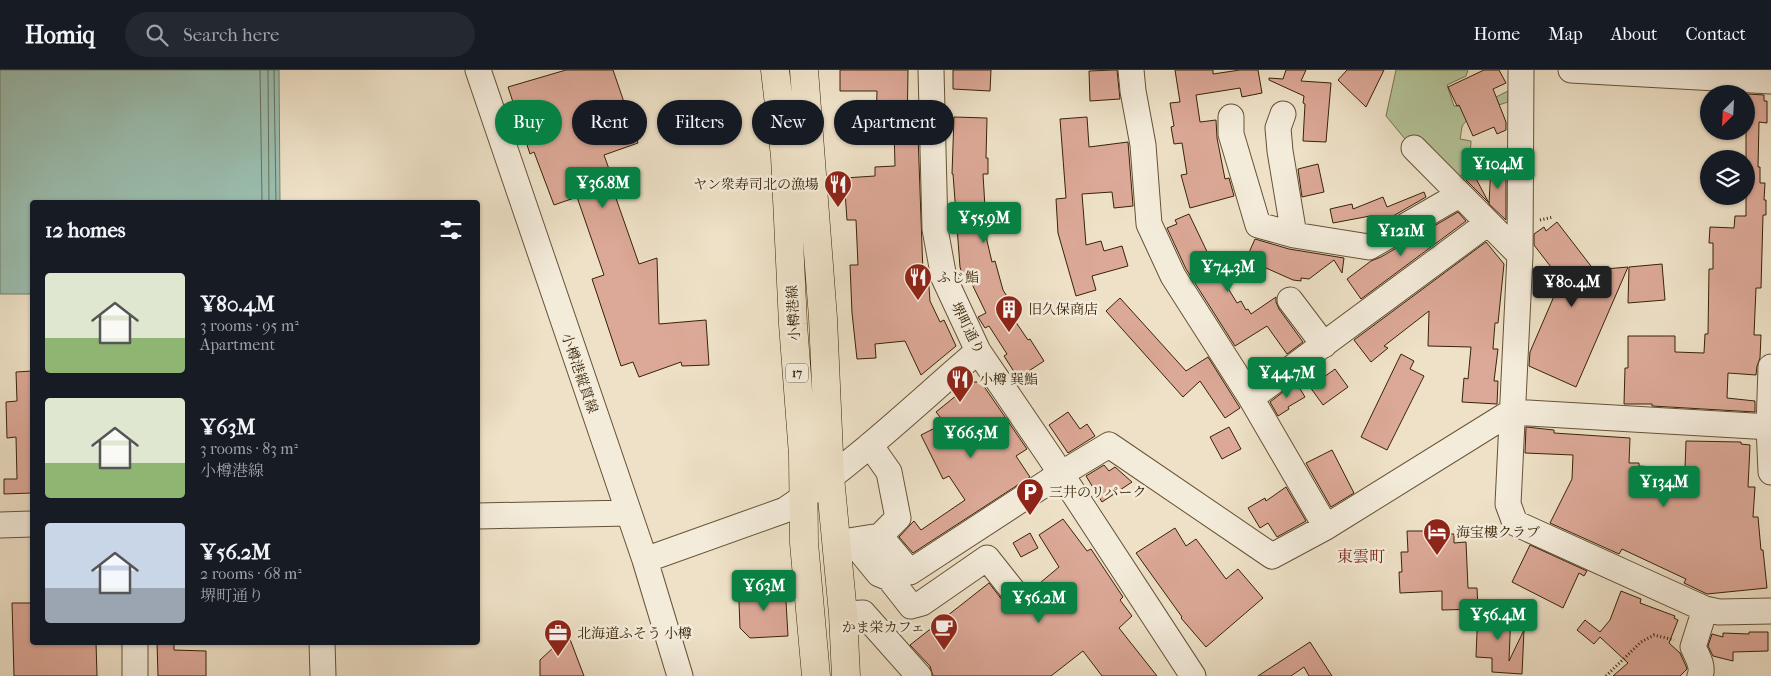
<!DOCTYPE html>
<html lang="en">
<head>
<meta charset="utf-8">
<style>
  body { margin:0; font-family:"IM FELL French Canon","Noto Serif JP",serif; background:#242831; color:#f1f3f6; height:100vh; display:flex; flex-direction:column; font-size:19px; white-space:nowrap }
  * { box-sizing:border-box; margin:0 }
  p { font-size:16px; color:#9ea1a6 }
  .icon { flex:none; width:28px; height:28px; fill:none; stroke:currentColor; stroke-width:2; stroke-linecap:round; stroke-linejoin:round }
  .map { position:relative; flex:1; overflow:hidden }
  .side { position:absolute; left:30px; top:130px; width:450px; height:445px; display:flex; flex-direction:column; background:#171b24; border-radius:5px; box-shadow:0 1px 4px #0004 }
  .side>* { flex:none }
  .top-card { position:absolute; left:495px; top:30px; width:475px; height:45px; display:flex; gap:10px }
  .needle { width:32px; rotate:204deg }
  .tools { position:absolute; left:1700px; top:15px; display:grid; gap:10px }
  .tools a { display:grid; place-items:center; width:55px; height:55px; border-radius:50%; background:#171b24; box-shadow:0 1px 4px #0004; font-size:25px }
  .price { position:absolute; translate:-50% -42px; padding:0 11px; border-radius:5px; background:#0b8043; color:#fff; font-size:16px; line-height:32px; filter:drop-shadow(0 1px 2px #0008) }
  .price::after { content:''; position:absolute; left:50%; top:30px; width:15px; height:11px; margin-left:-8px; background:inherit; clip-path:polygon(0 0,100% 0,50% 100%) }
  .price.selected { background:#222; color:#fff }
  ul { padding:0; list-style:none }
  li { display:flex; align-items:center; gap:15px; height:125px; padding:0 15px }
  li span { display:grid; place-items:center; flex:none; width:140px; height:100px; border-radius:5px; color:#555 }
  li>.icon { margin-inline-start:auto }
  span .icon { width:60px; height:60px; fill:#fffc; stroke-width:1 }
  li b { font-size:21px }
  h2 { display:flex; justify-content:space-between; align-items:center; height:60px; padding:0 15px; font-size:21px }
  .tag { padding:0 18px; border-radius:22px; background:#171b24; box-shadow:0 1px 4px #0004; font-size:18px; line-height:45px }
  .tag.selected { background:#0b8043; color:#fff }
  header { display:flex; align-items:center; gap:30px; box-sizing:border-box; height:70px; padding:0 25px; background:#171b24; border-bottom:1px solid #363941 }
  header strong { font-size:24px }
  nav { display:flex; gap:28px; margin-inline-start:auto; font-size:18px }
  .search { width:350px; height:45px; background:#242831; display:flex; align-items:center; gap:12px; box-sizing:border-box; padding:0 18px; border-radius:28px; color:#9ea1a6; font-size:19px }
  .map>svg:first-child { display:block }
  .green { fill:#b4c499; stroke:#767450 }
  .water { fill:#9bbeaf; stroke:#73806c }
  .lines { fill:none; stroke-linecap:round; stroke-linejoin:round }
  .shore { stroke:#6a705b; stroke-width:1 }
  .building { fill:#dca897; stroke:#382307 }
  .minor-casing { stroke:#665237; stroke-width:27 }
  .major-casing { stroke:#382307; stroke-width:29 }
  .path { stroke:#382307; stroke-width:3; stroke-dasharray:1 2.5; stroke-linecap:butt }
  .minor { stroke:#f4ecdb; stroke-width:25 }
  .major { stroke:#eee1c7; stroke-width:28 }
  .labels { text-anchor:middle; stroke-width:5; stroke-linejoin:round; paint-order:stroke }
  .shield { fill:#f4ecdb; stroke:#705f47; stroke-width:1 }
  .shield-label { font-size:12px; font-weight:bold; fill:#382307 }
  .poi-label { font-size:14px; fill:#382307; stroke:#f4ecdb; text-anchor:start }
  .street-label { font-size:14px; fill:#382307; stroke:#f4ecdb }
  .quarter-label { font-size:16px; fill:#7a1f14; stroke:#f4ecdb }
</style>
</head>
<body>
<header>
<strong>Homiq</strong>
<div class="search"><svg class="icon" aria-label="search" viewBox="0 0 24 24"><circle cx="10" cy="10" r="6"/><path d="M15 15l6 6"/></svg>Search here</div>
<nav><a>Home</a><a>Map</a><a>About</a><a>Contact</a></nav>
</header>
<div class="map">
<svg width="1771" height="606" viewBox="0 0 1771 606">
  <rect width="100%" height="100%" fill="#eee1c7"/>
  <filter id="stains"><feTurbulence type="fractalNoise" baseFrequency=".004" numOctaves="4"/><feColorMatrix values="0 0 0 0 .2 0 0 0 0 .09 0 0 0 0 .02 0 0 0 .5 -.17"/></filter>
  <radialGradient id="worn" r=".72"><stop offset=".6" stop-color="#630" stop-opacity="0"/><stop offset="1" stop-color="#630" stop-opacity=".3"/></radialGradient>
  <!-- green -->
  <path class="green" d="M1396 0H1468L1466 6 1447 15 1454 36C1479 37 1486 32 1508 21V32C1496 36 1467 44 1462 57 1461 61 1461 66 1460 69L1471 71C1471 81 1469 83 1462 89L1464 103 1456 111 1405 69 1386 46Z"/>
  <!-- water -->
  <path class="water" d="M0 0H279L280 132H32V224H0Z"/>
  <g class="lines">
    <!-- shore -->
    <path class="shore" d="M260 0 262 132
      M268 0 269 132
      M274 0 276 132"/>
  </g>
  <!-- building -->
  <path class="building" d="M566 0H613L638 73 604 85 614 113 611 114 639 194 657 188 659 254 706 250 709 295 682 296 681 292 639 307 633 292 621 296 592 209 604 205 577 127 554 135 534 82 530 84 508 17Z
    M840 0H908L907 65H918L923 203H928L930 231 940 252 944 250 956 276 921 305 905 271 875 274 876 288 857 289 852 243 850 195H858L856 150H847L844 108 875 106V97L895 96 894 56H876L877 21H840Z
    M953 0H991L990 21 953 19Z
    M1114 0H1117L1120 29 1090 31 1089 1Z
    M1175 0H1213V4L1240 0H1258L1262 23 1242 27 1240 18 1196 25 1200 52 1216 50 1217 68 1225 109 1229 108 1234 126 1190 138 1181 105 1187 104 1182 73 1174 74 1171 57 1174 56 1170 33 1180 32Z
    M1286 0H1306L1301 11 1331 13 1326 72 1303 71 1305 34 1303 33 1304 26 1269 10V8L1283 9Z
    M1347 0H1384L1366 37 1338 10Z
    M1484 0H1499L1506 13 1493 19 1506 52V60L1497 64 1494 57 1473 66 1459 35 1457 36 1448 17Z
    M1748 24 1764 25V31H1767V53L1759 52 1758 97H1760V113H1765L1764 130H1766V145H1763L1761 218H1756L1754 265H1761L1760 288 1757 296 1756 305 1728 303 1727 328 1755 331V342L1652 336V334H1624L1625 298H1628V266H1675V282L1704 283 1705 264H1708L1709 199H1713V173H1709L1710 157 1734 158 1735 146H1746V29Z
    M954 47 987 48 986 88H988V104H983L987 171 992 192 995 191 1003 220 1015 239 1009 242 1028 270 1030 269 1044 291 1018 308 1004 286 1007 284 989 256 985 258 978 247 986 243 971 212 965 214 960 197 953 104H952Z
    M1087 47 1089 77 1128 72 1133 136 1114 138 1112 122 1082 124 1086 175 1101 171 1104 181 1122 176 1128 196 1092 206 1096 220 1076 226 1058 163 1056 129 1066 128 1060 49Z
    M1318 94 1324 122 1302 127 1298 99Z
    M1491 95 1506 96V150L1489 134Z
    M1474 105 1489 133 1466 110Z
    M1424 122 1426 127 1374 157 1370 146 1333 153 1330 139 1352 134 1353 139 1383 127 1387 137Z
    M1458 142 1466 151 1361 229 1347 209 1371 191 1381 187Z
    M1189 144 1212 192 1213 191 1224 209 1223 210 1237 233 1241 231 1246 240 1248 239 1251 244 1276 227V232L1279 239 1303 272 1287 284 1267 256 1235 276 1186 199 1167 158 1177 154 1175 150Z
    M1557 152 1594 200 1628 197 1576 317 1529 296 1530 282 1561 210 1534 175V164L1544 157 1546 161Z
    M1255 169 1289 179 1344 188 1342 203 1334 190 1309 209 1301 208V211L1293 210 1248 190 1249 188 1247 187Z
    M1486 172 1504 194 1498 253H1495L1493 279H1498L1494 311H1498L1497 334 1462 332 1464 308 1468 309 1471 277 1428 276 1429 241 1384 276 1388 278 1371 292 1354 270Z
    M1662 194 1665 230 1628 233 1629 197Z
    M1120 228 1186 301 1208 287 1240 338 1225 348 1200 311 1183 327 1106 241Z
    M1401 284 1414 291 1410 299 1424 306 1387 380 1361 367Z
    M1335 299 1348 317 1323 335 1310 317Z
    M32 301V423L4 424V409H17L16 367 7 368 6 332 17 331 16 302Z
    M973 312H981L1027 379 1016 386 1030 407 913 483 899 467 911 454 914 451 921 460 965 430 949 406 943 409 921 365 945 353 936 342Z
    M1296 312 1305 327 1288 337 1289 339 1278 346 1270 332Z
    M1068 342 1080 359 1087 354 1095 366 1068 383 1049 355Z
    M1229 357 1241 379 1222 389 1210 367Z
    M1526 357 1554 360V363L1630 368 1629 393H1639V396L1685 399 1686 371 1741 372V374L1750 375 1748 417H1755L1753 447H1758L1761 480H1763L1767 518 1707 524 1684 513 1686 509 1622 479 1619 484 1550 453 1572 409 1573 385 1525 383Z
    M1332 380 1354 423 1331 437 1306 393Z
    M1104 395 1109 401 1115 397 1132 412 1102 432 1086 406Z
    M1286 417 1306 451 1277 467 1268 453 1260 458 1248 438 1265 428 1266 431Z
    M1063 449 1087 481 1091 479 1123 527 1120 530 1132 546 1119 558 1157 606H1102L1083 581 1051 606H933L930 596 910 575 989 513 1003 531 1008 535 1017 536 1023 533 1028 523 1059 497 1039 465Z
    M1175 458 1186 476 1196 469 1226 509 1238 499 1263 528 1206 577 1181 548 1182 547 1136 483Z
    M1407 461H1424V465L1454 464V473L1466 472 1468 518H1477L1478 539 1442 540V521L1400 523 1399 502H1402L1401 482H1408Z
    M1030 463 1038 478 1021 487 1013 473Z
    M1530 475 1587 501 1584 506 1579 503 1563 538 1512 512Z
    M785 514 788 566 750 568 740 558 739 532 755 515Z
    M1621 521 1641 529 1640 533 1675 546 1674 548 1678 550 1669 573 1680 583 1686 596 1687 599 1680 606H1613L1628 593 1600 567 1594 574 1577 560 1585 550 1600 562 1610 550Z
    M12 533H32V572H96L97 606H14Z
    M1478 538 1511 540 1509 591 1524 560 1522 604 1492 602V588L1476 587Z
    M1749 562H1768V581L1733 582V591L1713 586 1708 576 1712 564 1723 567V563L1749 564Z
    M568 564 584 606H540V590Z
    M157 572H174V580L206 581V606H158Z
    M1310 572 1332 606H1309L1304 597 1291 606H1258Z"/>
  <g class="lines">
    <!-- minor casing -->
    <g class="minor-casing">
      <path id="minor" d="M478 0 645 490 680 606
        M931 0 935 159 944 208 978 281 1050 387 1193 606
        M1131 0 1133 21 1143 75 1149 154 1173 206 1251 328 1326 457
        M1521 0 1520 185 1508 434 1515 453 1705 539 1719 542 1771 541
        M1571 0 1771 11
        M1283 44 1278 58 1280 81 1294 165
        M1231 47V64L1258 155 1294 165 1369 177 1459 125
        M1414 78 1520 185
        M1290 230 1324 275
        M1771 297 1769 357 1771 402
        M1251 328 1488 153
        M870 375 889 402 898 448 880 466
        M478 446 629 443
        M0 455 32 454
        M852 471 879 504 889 508 911 536 922 533 987 488 1014 522
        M836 473 880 466 910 502 1051 410 1109 375 1272 486 1326 457 1511 342 1771 357
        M645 490 785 440C854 394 915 335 978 281
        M843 544 863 543 919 606
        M135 572V606
        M322 572 323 606
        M1700 606C1704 596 1697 586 1693 577L1705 539"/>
    </g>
    <!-- major casing -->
    <g class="major-casing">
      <path id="major" d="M775 0 785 86 793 254 803 385 804 473 816 606
        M804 0 823 248 830 407 843 544 846 606"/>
    </g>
    <!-- path -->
    <path class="path" d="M1540 150 1553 147
      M1606 606 1641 572 1654 565 1674 570"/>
    <!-- minor -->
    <use href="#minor" class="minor"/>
    <!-- major -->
    <use href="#major" class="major"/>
  </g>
  <!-- icons -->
  <defs>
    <g id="restaurant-pin" transform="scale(1.4375)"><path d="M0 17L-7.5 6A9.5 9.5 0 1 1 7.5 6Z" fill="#8f2418" stroke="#f4ecdb"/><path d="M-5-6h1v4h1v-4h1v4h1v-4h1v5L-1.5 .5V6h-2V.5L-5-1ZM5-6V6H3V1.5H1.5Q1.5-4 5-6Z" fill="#fff"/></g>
    <g id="building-pin" transform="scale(1.4375)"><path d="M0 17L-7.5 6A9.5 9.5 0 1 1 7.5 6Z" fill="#8f2418" stroke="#f4ecdb"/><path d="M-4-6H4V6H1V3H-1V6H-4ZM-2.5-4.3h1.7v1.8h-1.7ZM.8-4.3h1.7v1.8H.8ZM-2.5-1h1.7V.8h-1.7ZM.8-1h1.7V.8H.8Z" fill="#fff"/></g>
    <g id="parking-pin" transform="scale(1.4375)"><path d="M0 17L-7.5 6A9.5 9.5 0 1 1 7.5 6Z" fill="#8f2418" stroke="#f4ecdb"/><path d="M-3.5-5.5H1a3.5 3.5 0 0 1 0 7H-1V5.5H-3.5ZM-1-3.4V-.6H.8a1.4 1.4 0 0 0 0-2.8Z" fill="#fff"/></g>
    <g id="hotel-pin" transform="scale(1.4375)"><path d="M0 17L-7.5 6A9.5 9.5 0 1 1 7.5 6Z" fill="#8f2418" stroke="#f4ecdb"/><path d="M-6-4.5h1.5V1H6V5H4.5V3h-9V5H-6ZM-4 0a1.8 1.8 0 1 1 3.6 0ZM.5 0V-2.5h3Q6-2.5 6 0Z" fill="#fff"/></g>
    <g id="cafe-pin" transform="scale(1.4375)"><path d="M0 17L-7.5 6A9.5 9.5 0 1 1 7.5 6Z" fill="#8f2418" stroke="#f4ecdb"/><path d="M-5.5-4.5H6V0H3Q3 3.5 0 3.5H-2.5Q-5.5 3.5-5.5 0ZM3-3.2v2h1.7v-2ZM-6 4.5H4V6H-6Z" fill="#fff"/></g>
    <g id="office-pin" transform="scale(1.4375)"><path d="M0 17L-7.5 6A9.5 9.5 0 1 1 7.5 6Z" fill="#8f2418" stroke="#f4ecdb"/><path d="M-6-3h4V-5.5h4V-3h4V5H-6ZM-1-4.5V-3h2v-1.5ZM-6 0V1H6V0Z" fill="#fff"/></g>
  </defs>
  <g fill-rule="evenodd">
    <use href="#restaurant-pin" x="838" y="114"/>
    <use href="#restaurant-pin" x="918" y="207"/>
    <use href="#building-pin" x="1009" y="239"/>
    <use href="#restaurant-pin" x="960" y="309"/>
    <use href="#parking-pin" x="1030" y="422"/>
    <use href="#hotel-pin" x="1437" y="462"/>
    <use href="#cafe-pin" x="944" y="557"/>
    <use href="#office-pin" x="558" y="563"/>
  </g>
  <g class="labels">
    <!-- shield labels -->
    <rect class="shield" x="786" y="293.5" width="22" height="19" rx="4"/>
    <g class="shield-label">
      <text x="797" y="307">17</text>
    </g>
    <!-- poi labels -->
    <g class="poi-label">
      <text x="819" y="119" text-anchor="end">ヤン衆寿司北の漁場</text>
      <text x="937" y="212">ふじ鮨</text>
      <text x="1028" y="244">旧久保商店</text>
      <text x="979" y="314">小樽 巽鮨</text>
      <text x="1049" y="427">三井のリパーク</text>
      <text x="1456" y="467">海宝樓クラブ</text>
      <text x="925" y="562" text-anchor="end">かま栄カフェ</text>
      <text x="577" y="568">北海道ふそう 小樽</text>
    </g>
    <!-- street labels -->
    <g class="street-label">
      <text transform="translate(793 243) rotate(-93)" y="5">小樽港線</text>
      <text transform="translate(968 258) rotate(63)" y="5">堺町通り</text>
      <text transform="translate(580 303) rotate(71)" y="5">小樽港縦貫線</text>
    </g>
    <!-- quarter labels -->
    <g class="quarter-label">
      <text x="1361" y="492">東雲町</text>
    </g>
  </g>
  <rect width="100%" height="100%" filter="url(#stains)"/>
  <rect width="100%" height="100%" fill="url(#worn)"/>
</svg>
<div class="tools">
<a><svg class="needle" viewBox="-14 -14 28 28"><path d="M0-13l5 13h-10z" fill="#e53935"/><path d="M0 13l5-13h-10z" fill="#9ea1a6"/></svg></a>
<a><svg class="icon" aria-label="layers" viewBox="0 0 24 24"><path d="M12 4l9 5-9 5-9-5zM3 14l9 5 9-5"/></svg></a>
</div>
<b class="price" style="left:1498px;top:120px">¥104M</b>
<b class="price" style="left:603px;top:139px">¥36.8M</b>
<b class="price" style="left:984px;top:174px">¥55.9M</b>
<b class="price" style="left:1401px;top:187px">¥121M</b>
<b class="price" style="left:1228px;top:223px">¥74.3M</b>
<b class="price selected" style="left:1572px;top:238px">¥80.4M</b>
<b class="price" style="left:1287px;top:329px">¥44.7M</b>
<b class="price" style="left:971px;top:389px">¥66.5M</b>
<b class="price" style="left:1664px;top:438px">¥134M</b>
<b class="price" style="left:764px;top:542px">¥63M</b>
<b class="price" style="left:1039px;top:554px">¥56.2M</b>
<b class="price" style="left:1498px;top:571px">¥56.4M</b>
<div class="top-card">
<a class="tag selected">Buy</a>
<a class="tag">Rent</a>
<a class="tag">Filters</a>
<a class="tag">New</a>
<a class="tag">Apartment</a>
</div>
<section class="side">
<h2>12 homes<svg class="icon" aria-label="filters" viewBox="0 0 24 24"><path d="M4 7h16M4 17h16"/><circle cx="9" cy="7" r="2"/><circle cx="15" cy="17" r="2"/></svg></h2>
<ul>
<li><span style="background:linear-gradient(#dfe7d0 65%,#8fb573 0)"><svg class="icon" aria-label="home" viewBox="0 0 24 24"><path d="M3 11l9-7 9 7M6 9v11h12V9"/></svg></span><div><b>¥80.4M</b><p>3 rooms · 95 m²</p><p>Apartment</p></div></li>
<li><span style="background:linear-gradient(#dfe7d0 65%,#8fb573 0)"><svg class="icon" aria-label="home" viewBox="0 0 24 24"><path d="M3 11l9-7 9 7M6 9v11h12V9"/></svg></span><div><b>¥63M</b><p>3 rooms · 83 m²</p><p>小樽港線</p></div></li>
<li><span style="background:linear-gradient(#c9d6e8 65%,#9aa5b1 0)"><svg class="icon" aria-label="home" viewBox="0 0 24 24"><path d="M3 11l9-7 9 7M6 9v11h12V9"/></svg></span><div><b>¥56.2M</b><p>2 rooms · 68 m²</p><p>堺町通り</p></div></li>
</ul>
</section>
</div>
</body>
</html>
